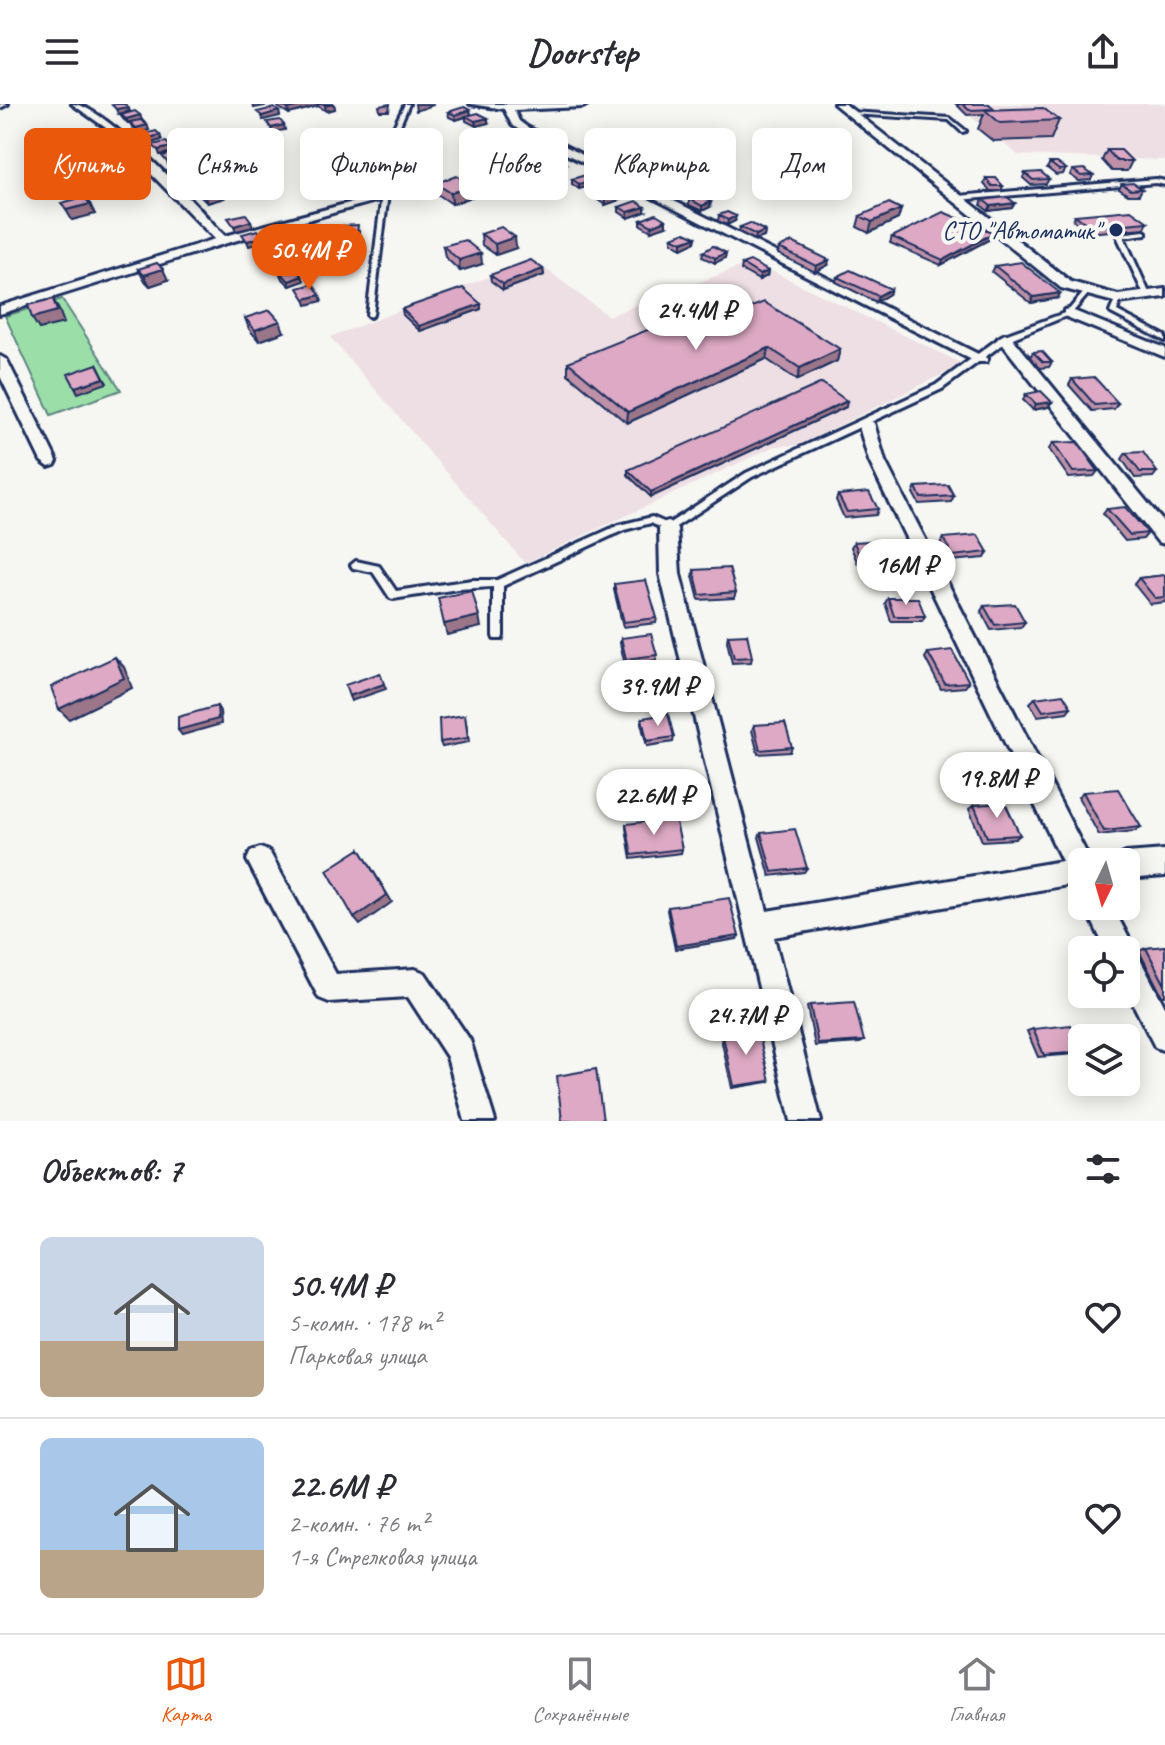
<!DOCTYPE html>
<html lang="ru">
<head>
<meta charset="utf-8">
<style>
  body { margin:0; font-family:Caveat,sans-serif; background:#f2f2f3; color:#2b2b33; height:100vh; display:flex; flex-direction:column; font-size:30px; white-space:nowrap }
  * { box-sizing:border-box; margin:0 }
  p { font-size:26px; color:#7c7c81 }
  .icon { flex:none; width:44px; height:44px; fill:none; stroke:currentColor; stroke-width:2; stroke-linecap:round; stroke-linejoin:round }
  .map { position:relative; height:1017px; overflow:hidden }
  .sheet { display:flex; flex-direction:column; background:#fff; flex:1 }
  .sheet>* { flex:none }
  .banner { position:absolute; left:24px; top:24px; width:1118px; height:72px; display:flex; gap:16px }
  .needle { width:52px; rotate:185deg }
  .buttons { position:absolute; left:1068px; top:744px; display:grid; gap:16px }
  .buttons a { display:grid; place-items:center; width:72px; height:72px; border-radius:12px; background:#fff; box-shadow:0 4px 20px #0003; font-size:40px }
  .price { position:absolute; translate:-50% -68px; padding:0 18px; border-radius:28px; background:#fff; color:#222; font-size:26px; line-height:52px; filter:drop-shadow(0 2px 4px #0008) }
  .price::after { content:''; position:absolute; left:50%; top:48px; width:24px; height:18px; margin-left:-12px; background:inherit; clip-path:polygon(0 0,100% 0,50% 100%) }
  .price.on { background:#ea580c; color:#fff }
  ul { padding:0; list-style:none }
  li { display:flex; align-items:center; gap:24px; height:200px; padding:0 40px }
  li+li { border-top:2px solid #e1e1e2 }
  li span { display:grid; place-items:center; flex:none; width:224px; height:160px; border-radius:12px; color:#555 }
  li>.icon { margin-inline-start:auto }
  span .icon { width:96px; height:96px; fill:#fffc; stroke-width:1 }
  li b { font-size:34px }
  h2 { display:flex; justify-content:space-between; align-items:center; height:96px; padding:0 40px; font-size:34px }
  .pill { padding:0 28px; border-radius:12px; background:#fff; box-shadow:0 4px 20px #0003; font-size:28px; line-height:72px }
  .pill.on { background:#ea580c; color:#fff }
  header { display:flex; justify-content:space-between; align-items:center; height:104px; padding:0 40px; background:#fff; font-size:36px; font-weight:800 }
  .tabs { display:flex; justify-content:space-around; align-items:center; height:112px; border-top:2px solid #e1e1e2; background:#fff; font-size:22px; color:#7c7c81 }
  .tabs a { display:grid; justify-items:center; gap:4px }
  .tabs .on { color:#ea580c }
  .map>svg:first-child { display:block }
  .built { fill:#eedfe4 }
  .green { fill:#9cdea8; stroke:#5c8683; stroke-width:2 }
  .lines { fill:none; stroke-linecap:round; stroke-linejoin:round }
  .lane-casing { stroke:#1b2f5e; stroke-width:6 }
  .street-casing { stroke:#1b2f5e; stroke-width:6 }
  .lane { fill:#f6f6f2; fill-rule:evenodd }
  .street { fill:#f6f6f2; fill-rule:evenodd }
  .wall { fill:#be91a9; stroke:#1b2f5e; stroke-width:2 }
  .shaded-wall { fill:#9b7689; stroke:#1b2f5e; stroke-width:2 }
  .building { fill:#dda9c4; stroke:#1b2f5e; stroke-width:2 }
  .poi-dot { fill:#1b2f5e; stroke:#f6f6f2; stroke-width:3 }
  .labels { text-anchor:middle; stroke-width:8; stroke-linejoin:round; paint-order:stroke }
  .far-poi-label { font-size:26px; fill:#1b2f5e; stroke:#f6f6f2; text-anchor:end }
</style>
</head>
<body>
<header><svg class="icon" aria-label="menu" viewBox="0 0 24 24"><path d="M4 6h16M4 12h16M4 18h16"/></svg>Doorstep<svg class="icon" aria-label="share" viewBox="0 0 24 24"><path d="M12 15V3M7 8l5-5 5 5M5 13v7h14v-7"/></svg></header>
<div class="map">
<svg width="1165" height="1017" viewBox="0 0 1165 1017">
  <rect width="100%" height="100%" fill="#f6f6f2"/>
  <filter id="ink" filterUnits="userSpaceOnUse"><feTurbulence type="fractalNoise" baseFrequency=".0125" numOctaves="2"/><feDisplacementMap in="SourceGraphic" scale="16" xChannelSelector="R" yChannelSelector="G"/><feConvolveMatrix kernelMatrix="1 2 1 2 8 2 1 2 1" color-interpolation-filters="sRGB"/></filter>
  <g filter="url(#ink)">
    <!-- built -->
    <path class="built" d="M955 0H1165V56L1018 51Z
      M534 156 608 212 753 158 963 260 800 341 775 342 525 459 330 233Z"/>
    <!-- green -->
    <path class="green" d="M62 195 121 286 51 311 5 212Z"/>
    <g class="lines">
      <!-- lane casing -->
      <g class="lane-casing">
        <path id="lane" d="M405 0H409L395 33 373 211 370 213 367 211 389 33Z
          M850 8 950 14 966 27 962 28 949 16 852 10Z
          M1156 75 1165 77V81L1156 79 958 96 955 94 958 92Z
          M1144 127 1146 128V130L1124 133 1151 193 1148 195 1145 193 1117 132 1120 130Z
          M1085 187 1090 188 1071 210 1008 236 942 285 752 373 671 426H665L651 419 624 426 503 482V532L502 535H494L493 532V483L458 485 393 495 390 494 373 468 353 464 351 461 356 457 379 462 396 487 472 476H497L619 421 652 413 668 420 746 369 936 281 1002 232 1067 208Z
          M1116 194 1121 195 1117 207 1165 232V237L1111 209 1110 208Z"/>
      </g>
      <!-- street casing -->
      <g class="street-casing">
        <path id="street" d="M0 0H8L0 4Z
          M72 0C105 0 198 104 225 132L383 90 389 93 227 139 0 210V202L215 135 106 24Z
          M470 0H588L583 3 514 6 519 17 527 23 988 255 986 258H976L521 27 512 21 504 5Z
          M834 0H845L1071 178 1118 191 1165 185V193L1118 199 1061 184Z
          M1069 205 1165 244V253L1064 212V206Z
          M1005 230 1010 231 1165 420V440L1158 438 1000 237 998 234Z
          M0 252 7 256 57 357 55 361 49 363 41 357 0 272Z
          M866 314 874 319 885 357 1091 758H1082V784L1073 780 774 833 821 1017H791L660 470 659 424 662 419 668 417 677 424 680 470 767 807 1062 757 869 357 858 319Z
          M260 744 269 747 336 870 415 865 425 869 470 936 495 1017H465L447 953 408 893 329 898 319 894 247 756 251 747Z
          M1165 746V772L1126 775V758H1115L1117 753 1126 749Z
          M1085 802H1112L1165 903V947L1155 943 1126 886V846H1106Z"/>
      </g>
      <!-- lane -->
      <use href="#lane" class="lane"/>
      <!-- street -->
      <use href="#street" class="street"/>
    </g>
    <!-- wall -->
    <path class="wall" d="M278 0H334L335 5 326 7 318 2 289 10 278 3Z
      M390 0 389 7H380L379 2Z
      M956 0H989L994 6 1059 16 1051 35 993 37 978 25 984 10 967 11Z
      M470 6 471 11 488 19 476 22 466 17V13L456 16 449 13 448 8Z
      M121 11 142 16 147 21 149 26 138 29 132 23 130 19H128L123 15Z
      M468 36 497 39V49L478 53 469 46Z
      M603 37 630 45 629 55 616 58 603 47Z
      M1107 46 1132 57 1127 67H1112L1102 56Z
      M364 47 367 68H348L347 63Z
      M539 50 566 60 552 65 539 55Z
      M1050 59 1066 65 1063 70 1056 71 1047 64Z
      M1073 66 1093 71 1091 76 1079 77 1070 71Z
      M1025 69 1049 75 1046 80 1031 81 1023 74Z
      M986 74 1003 82 1001 87H990L984 80Z
      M572 75 596 80 579 85 572 80Z
      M656 76 681 80 680 86 670 89 656 81Z
      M186 77 211 83 224 94 207 99 200 92 198 87 194 88 188 82Z
      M435 79 473 82 474 92 452 100 436 89Z
      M1122 80 1142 85 1139 91H1128L1119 85Z
      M595 89 622 90V95L605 101 595 94Z
      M689 95 710 103 702 107 689 101Z
      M983 96 1012 104 988 107 981 101Z
      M619 103 645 108 628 114 619 108Z
      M901 105 898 115 869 129 857 123 860 112Z
      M719 111 735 117 727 121 718 117Z
      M1075 111 1148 118 1145 124 1088 129 1073 116Z
      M641 116 666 122 651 127 641 121Z
      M740 123 765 127 764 133 755 136 739 128Z
      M359 127V136L341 137 340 131Z
      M994 129 992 134 941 161 890 139 892 133Z
      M481 130 516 144 496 151 482 141Z
      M672 133H696L695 138 682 144 672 138Z
      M443 142 482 160 460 167 445 153Z
      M779 144 828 161 815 168 778 150Z
      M703 148 726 149 725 154 715 159 702 153Z
      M742 160 768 167 767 172 759 176 741 166Z
      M995 162 1060 189 1058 194 1031 199 992 168Z
      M138 165 168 176 150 182 144 176Z
      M543 165 544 171 503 186 491 177 490 171Z
      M279 167 302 172 304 177 290 182 281 173Z
      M837 173 889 190 876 198 836 178Z
      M402 205H481L420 227 403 211Z
      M733 211 840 245 837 257 797 276 766 255 627 319 568 270V258Z
      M245 214 284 228 259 237 249 225Z
      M1033 248 1052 258 1049 263 1040 264 1030 253Z
      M1072 275 1118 299 1114 305 1092 307 1069 281Z
      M1026 290 1048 303 1033 306 1023 296Z
      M846 303 651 393 628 371V366Z
      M1053 339 1098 367 1094 372 1069 374 1049 345Z
      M1126 349 1157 368 1153 373 1135 374 1122 355Z
      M916 383 954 392 951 398 919 400 913 389Z
      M838 391 878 405 876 411 844 414 836 396Z
      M1107 405 1148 429 1143 435 1125 437 1103 410Z
      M943 434 988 448 985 454 950 457 940 440Z
      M854 438 891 453 889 458 858 460 851 443Z
      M694 466 736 488 734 494 699 496 693 472Z
      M1165 471V498L1150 500 1134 480 1139 474Z
      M614 480 657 514 656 519 623 523 614 486Z
      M888 494 925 512 922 517H891L885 499Z
      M984 502 1025 518 1021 523 991 526 981 507Z
      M728 531 752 553 751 558 732 559 727 537Z
      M621 534 657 551 656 556 625 561 620 539Z
      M928 549 969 578 965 583 941 585 925 554Z
      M1035 594 1071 603 1067 608 1038 612 1030 599Z
      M465 611 469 638 442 643 440 638Z
      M642 614 674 633 673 638 647 642 641 619Z
      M754 621 792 643 790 648 758 650 752 626Z
      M1083 688 1141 723 1135 727 1099 731 1078 693Z
      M974 701 1020 731 1015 735 982 737 969 705Z
      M626 720 682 745 681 749 631 755 626 724Z
      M761 729 807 764 804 768 770 772 759 733Z
      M668 803 739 832 737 835 675 845 667 806Z
      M1165 842V892H1162L1139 847 1146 844Z
      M810 901 864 937 860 939 815 942 807 903Z
      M1033 925 1082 948 1076 950 1038 953 1027 927Z
      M722 928 770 977 768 978 732 984 720 930Z"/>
    <!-- shaded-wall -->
    <path class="shaded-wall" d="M253 0H265V2L254 4Z
      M307 0H317L318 2 289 10 288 5Z
      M334 0 335 5 326 7 325 2Z
      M415 0H433V1L416 7Z
      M128 3 130 7 118 10 116 5Z
      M470 6 471 11 456 16 455 11Z
      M279 7 280 12 263 16 262 12Z
      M140 11 142 16 128 19 126 15Z
      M488 14V19L476 22 475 17Z
      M147 21 149 26 138 29 136 24Z
      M284 21 285 26 272 28 271 24Z
      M160 31 162 36 147 40 145 35Z
      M497 39V49L478 53 477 43Z
      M629 39V55L616 58V48L622 41Z
      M171 43 173 48 160 51 158 46Z
      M184 54 185 59 169 63 167 58Z
      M565 55 566 60 552 65V60Z
      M196 65 198 70 182 74 180 69Z
      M596 75V80L579 85V80Z
      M210 78 212 83 194 88 192 83Z
      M681 80 680 86 670 89V84Z
      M473 82 474 92 452 100 451 89Z
      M222 89 224 94 207 99 205 93Z
      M622 90V95L605 101V95Z
      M711 98 710 103 702 107V102Z
      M1015 99 1012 104 988 107 991 102Z
      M90 100 95 110 72 116 66 106Z
      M645 103V108L628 114V108Z
      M901 105 898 115 869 129 872 118Z
      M736 112 735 117 727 121 728 116Z
      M666 116V122L651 127 652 122Z
      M251 117 253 123 236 127 234 122Z
      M765 127 764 133 755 136 756 131Z
      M994 129 992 134 941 161 943 156Z
      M263 133 265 138 249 142 247 137Z
      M515 133 516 144 496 151 495 140Z
      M696 133 695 138 682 144V138Z
      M481 149 482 160 460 167 459 156Z
      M726 149 725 154 715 159V154Z
      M829 156 828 161 815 168 816 162Z
      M163 165 168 176 150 182 144 171Z
      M543 165 544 171 503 186V180Z
      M768 167 767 172 759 176 760 171Z
      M302 172 304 177 290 182 289 177Z
      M891 185 889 190 876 198 878 192Z
      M1060 189 1058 194 1031 199 1033 193Z
      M320 191 322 197 307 201 305 195Z
      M53 195 59 206 64 219 39 225 32 214Z
      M481 200V205L420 227 419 222Z
      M280 217 284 228 259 237 255 226Z
      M769 244 766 255 627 319 628 308Z
      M840 245 837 257 797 276 800 264Z
      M104 274 107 279 78 289 75 283Z
      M847 297 846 303 651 393V388Z
      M1052 298 1048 303 1033 306 1036 300Z
      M479 512 481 523 447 531 444 520Z
      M115 553 124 563 132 584 69 615 59 605Z
      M384 580 386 585 351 597 349 592Z
      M217 602 220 607 221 620 182 631 178 626Z
      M360 745 392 798 360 821 354 814Z"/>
    <!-- building -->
    <path class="building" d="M117 0H125L128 3 116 5 112 1Z
      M279 0H307L288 5Z
      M962 0H989L995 5 969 6Z
      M464 3 470 6 455 11 448 8Z
      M274 4 279 7 262 12 257 8Z
      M1043 4 1059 16 1000 19 985 6Z
      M135 7 140 11 126 15 121 11Z
      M478 9 488 14 475 17 466 12Z
      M141 16 147 21 136 24 130 18Z
      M280 16 284 21 271 24 267 18Z
      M156 27 160 31 145 35 141 31Z
      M488 32 497 39 477 43 468 36Z
      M618 33 629 39 622 41 630 45 616 48 603 37Z
      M166 38 171 43 158 46 152 41Z
      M1107 46H1121L1132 57H1117Z
      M364 47 366 63H347L345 48Z
      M549 47 565 55 552 60 539 50Z
      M178 48 184 54 167 58 162 52Z
      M1050 59H1057L1066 65 1059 66Z
      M190 60 196 65 180 69 175 64Z
      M1084 65 1093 71 1081 72 1073 66Z
      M1041 68 1049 75 1033 76 1025 69Z
      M589 70 596 75 579 80 572 75Z
      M204 72 210 78 192 83 186 77Z
      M457 72 473 82 451 89 435 79Z
      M667 73 681 80 670 84 656 76Z
      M986 74H996L1003 82H992Z
      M1133 79 1142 85 1130 86 1122 80Z
      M214 82 222 89 205 93 198 87Z
      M613 84 622 90 605 95 595 89Z
      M698 92 711 98 702 102 689 95Z
      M84 93 90 100 66 106 61 99Z
      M1007 93 1015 99 991 102 983 96Z
      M636 97 645 103 628 108 619 103Z
      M889 99 901 105 872 118 860 112Z
      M1131 106 1148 118 1091 123 1075 111Z
      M727 108 736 112 728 116 719 111Z
      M943 108 994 129 943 156 892 133Z
      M246 110 251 117 234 122 228 114Z
      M656 110 666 116 652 122 641 116Z
      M750 119 765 127 756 131 740 123Z
      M358 121 357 130 340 131 341 122Z
      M501 123 515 133 495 140 481 130Z
      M258 126 263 133 247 137 242 130Z
      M685 128 696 133 682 138 672 133Z
      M465 136 481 149 459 156 443 142Z
      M792 138 829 156 816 162 779 144Z
      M713 142 726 149 715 154 703 148Z
      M531 156 543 165 503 180 490 171Z
      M750 157 768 167 760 171 742 160Z
      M1021 158 1060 189 1033 193 995 162Z
      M157 159 163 165 144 171 138 165Z
      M293 163 302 172 289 177 279 167Z
      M850 166 891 185 878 192 837 173Z
      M313 180 320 191 305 195 298 184Z
      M463 184 481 200 419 222 402 205Z
      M53 195 57 207 32 214 28 201Z
      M764 198 840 245 800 264 769 244 628 308 568 258 714 199 733 211Z
      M270 206 280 217 255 226 245 214Z
      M1042 247 1052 258H1043L1033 248Z
      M97 260 104 274 75 283 68 270Z
      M1094 273 1118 299 1095 301 1072 275Z
      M822 279 847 297 651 388 628 366Z
      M1041 287 1052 298 1036 300 1026 290Z
      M1077 338 1098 367 1073 368 1053 339Z
      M1143 348 1157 368H1140L1126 349Z
      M948 381 954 392 921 394 916 383Z
      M869 388 878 405 847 408 838 391Z
      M1125 403 1148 429 1130 431 1107 405Z
      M978 431 988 448 953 452 943 434Z
      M884 436 891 453 860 454 854 438Z
      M729 464 736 488 700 491 694 466Z
      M1165 471V493L1155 494 1139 474Z
      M646 476 657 514 624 518 614 480Z
      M472 487 479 512 444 520 438 494Z
      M888 494H918L925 512H894Z
      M1015 500 1025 518 995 521 984 502Z
      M651 530 657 551 626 555 621 534Z
      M747 530 752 553 734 554 728 531Z
      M952 546 969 578 945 580 928 549Z
      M115 553 124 574 59 605 51 583Z
      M380 569 384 580 349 592 345 581Z
      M1063 590 1071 603 1043 607 1035 594Z
      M217 602 218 615 178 626V613Z
      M668 610 674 633 647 637 642 614Z
      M465 611 468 634 440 638 439 615Z
      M785 619 792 643 760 646 754 621Z
      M1118 685 1141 723 1104 727 1083 688Z
      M1005 699 1020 731 987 733 974 701Z
      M675 714 682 745 632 751 626 720Z
      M795 725 807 764 772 768 761 729Z
      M360 745 387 791 354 814 327 766Z
      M729 794 739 832 676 842 668 803Z
      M1165 842V881L1146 844Z
      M854 898 864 937 818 940 810 901Z
      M1071 921 1082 948 1044 951 1033 925Z
      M757 923 770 977 734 982 722 928Z
      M596 965 603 1017H562L557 972Z"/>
  </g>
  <!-- markers -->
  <circle class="poi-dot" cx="1116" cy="126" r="8"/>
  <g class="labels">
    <!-- far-poi labels -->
    <g class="far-poi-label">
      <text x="1100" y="135">СТО "Автоматик"</text>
    </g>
  </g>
</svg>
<div class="buttons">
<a><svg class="needle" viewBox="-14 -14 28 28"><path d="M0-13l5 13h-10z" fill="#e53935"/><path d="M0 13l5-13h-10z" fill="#7c7c81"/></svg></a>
<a><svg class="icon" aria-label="locate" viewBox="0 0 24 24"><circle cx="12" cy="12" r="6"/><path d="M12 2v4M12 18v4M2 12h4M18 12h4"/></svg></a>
<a><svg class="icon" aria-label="layers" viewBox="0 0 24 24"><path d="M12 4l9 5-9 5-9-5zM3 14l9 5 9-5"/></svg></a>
</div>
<b class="price on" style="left:309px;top:188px">50.4M ₽</b>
<b class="price" style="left:696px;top:248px">24.4M ₽</b>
<b class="price" style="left:906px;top:503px">16M ₽</b>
<b class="price" style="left:658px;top:624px">39.9M ₽</b>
<b class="price" style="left:997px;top:716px">19.8M ₽</b>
<b class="price" style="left:654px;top:733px">22.6M ₽</b>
<b class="price" style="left:746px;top:953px">24.7M ₽</b>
<div class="banner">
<a class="pill on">Купить</a>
<a class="pill">Снять</a>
<a class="pill">Фильтры</a>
<a class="pill">Новое</a>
<a class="pill">Квартира</a>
<a class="pill">Дом</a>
</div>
</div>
<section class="sheet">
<h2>Объектов: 7<svg class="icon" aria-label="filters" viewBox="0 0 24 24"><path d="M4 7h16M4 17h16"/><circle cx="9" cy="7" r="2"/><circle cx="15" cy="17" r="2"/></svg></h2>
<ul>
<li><span style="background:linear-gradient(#c9d6e8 65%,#b9a48a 0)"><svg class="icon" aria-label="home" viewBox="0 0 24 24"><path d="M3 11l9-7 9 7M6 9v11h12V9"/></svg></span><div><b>50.4M ₽</b><p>5-комн. · 178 m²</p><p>Парковая улица</p></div><svg class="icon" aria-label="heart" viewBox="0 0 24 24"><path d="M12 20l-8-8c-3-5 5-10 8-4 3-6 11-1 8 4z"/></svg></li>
<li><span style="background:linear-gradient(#a9c7e8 70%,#b9a48a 0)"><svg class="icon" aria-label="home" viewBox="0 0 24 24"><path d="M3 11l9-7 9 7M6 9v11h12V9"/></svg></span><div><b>22.6M ₽</b><p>2-комн. · 76 m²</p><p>1-я Стрелковая улица</p></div><svg class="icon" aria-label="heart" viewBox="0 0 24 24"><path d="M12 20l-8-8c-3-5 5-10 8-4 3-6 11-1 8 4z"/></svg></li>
</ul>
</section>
<nav class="tabs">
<a class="on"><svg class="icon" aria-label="map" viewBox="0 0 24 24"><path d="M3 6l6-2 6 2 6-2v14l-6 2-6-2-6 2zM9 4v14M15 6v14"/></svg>Карта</a>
<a><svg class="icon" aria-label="saved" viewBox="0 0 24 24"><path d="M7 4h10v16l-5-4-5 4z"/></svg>Сохранённые</a>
<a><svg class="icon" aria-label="home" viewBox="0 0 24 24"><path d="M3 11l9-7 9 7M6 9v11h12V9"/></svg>Главная</a>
</nav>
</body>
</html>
